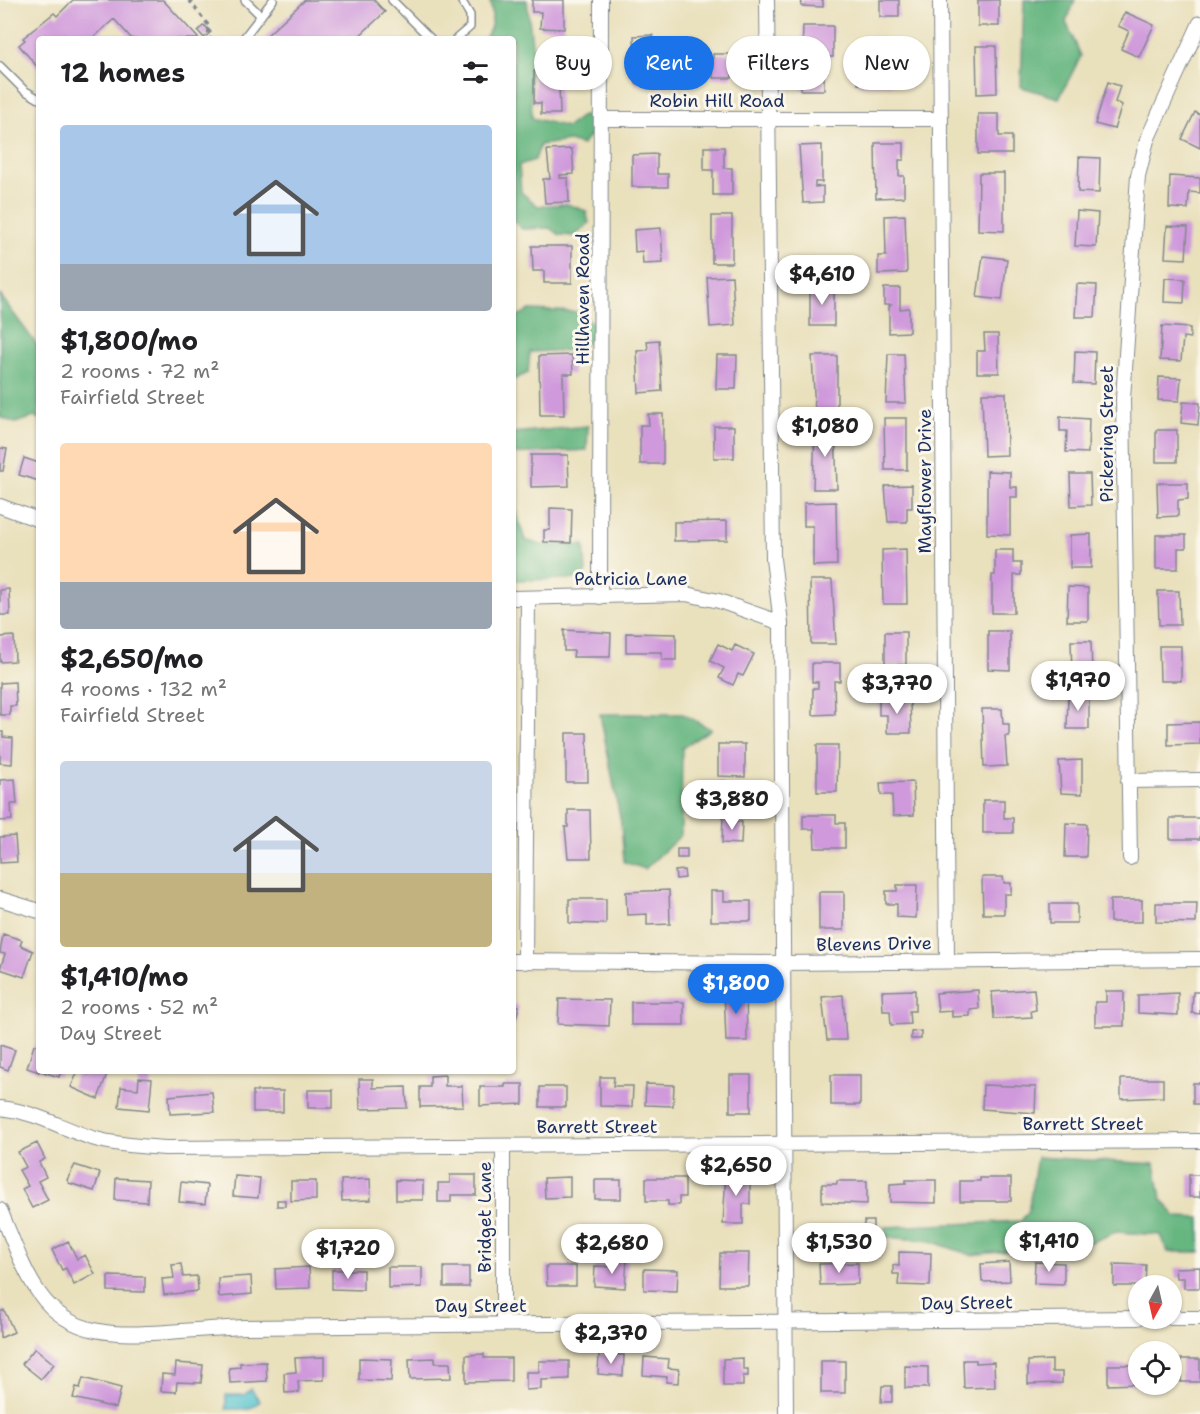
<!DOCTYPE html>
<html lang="en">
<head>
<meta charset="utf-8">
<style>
  body { margin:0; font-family:"Shantell Sans",sans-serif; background:#f6f6f6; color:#202124; height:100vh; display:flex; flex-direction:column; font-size:22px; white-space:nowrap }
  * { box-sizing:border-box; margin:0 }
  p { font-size:20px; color:#757577 }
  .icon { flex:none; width:33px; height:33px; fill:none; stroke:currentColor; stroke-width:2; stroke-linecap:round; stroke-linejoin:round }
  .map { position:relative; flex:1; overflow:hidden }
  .sheet { position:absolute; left:36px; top:36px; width:480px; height:1038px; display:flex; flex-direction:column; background:#fff; border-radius:6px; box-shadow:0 2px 4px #0004 }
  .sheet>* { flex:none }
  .hud { position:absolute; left:534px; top:36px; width:570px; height:54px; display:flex; gap:12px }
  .needle { width:39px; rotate:188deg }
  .buttons { position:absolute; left:1128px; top:1275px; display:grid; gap:12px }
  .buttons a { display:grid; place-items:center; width:54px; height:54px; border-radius:50%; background:#fff; box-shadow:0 2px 4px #0004; font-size:30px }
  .price { position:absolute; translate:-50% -51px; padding:0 14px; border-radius:21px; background:#fff; color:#222; font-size:20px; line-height:39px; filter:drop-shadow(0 2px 3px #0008) }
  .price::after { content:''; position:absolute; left:50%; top:36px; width:18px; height:14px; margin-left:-9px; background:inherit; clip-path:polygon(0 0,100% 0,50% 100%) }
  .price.on { background:#1a73e8; color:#fff }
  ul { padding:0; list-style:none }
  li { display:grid; align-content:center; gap:12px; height:318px; padding:0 24px }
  li span { display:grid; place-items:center; height:186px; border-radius:6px; color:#555 }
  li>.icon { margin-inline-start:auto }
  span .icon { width:108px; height:108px; fill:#fffc; stroke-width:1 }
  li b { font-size:26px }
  h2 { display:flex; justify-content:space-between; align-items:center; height:72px; padding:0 24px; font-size:26px }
  .tag { padding:0 21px; border-radius:27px; background:#fff; box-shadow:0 2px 4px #0004; font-size:21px; line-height:54px }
  .tag.on { background:#1a73e8; color:#fff }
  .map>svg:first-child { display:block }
  .forest { fill:#66b680; stroke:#40726f; stroke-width:1.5 }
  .water { fill:#57c4cd; stroke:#397a96; stroke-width:1.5 }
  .building { fill:#cf99db }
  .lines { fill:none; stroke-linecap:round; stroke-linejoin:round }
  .lane-casing { stroke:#82888d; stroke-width:10 }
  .street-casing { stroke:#82888d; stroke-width:16 }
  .path { stroke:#82888d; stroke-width:3; stroke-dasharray:4.5 4.5; stroke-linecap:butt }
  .lane { stroke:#fff; stroke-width:7 }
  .street { stroke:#fff; stroke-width:14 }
  .labels { text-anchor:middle; stroke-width:6; stroke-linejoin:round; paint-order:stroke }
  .street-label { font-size:18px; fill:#1b2f5e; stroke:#fbf7ec }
</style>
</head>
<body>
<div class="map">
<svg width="1200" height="1414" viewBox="0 0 1200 1414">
  <rect width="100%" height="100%" fill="#fbf7ec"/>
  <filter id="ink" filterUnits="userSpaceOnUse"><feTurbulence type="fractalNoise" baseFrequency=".0167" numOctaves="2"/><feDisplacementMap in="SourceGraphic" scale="12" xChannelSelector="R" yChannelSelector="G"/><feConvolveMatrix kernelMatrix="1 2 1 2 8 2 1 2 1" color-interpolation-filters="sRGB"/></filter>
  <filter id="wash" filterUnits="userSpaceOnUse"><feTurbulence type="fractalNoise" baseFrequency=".008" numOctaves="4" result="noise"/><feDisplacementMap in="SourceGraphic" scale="24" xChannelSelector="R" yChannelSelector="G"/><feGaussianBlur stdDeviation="1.35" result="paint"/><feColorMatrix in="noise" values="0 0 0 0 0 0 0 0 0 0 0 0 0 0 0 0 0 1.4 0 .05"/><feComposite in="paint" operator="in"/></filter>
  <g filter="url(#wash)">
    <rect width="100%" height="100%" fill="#e9e0bc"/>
    <!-- forest -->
    <path class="forest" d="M490 0H527L533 53 530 72 532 118 567 127 582 116 591 114V134L582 145 569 141 540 145 535 160 519 165 521 192 538 206 567 204 586 211 589 223 575 236 560 235 550 228 522 229 513 220V39H484C494 28 493 14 490 0Z
      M1024 0H1075L1066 22 1081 56 1059 98 1021 87Z
      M0 295 39 348V419L35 417 15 423 0 417Z
      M530 310 577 312 595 324 596 333 579 350 530 352 528 373 513 380V316H518Z
      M588 426 587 450 513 454V433Z
      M513 501 525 540 541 545H584L586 572 580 579 513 580Z
      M600 714H683L711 729 682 748 681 835 645 869 624 862 621 823Z
      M1037 1157 1155 1164 1161 1198 1176 1217 1200 1218V1252H1168L1161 1235 1116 1232 1092 1242 971 1255 930 1241 886 1237 885 1227 1021 1221 1028 1212Z"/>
    <!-- water -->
    <path class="water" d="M353 1247 366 1250V1258H355L346 1264 342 1258V1250Z
      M251 1389 260 1401 250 1409H226V1395H244Z"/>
    <g id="blocks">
      <!-- building -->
      <path class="building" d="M73 0H163L199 39H132L114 19 92 39H39V69L19 45 25 40 23 38 54 13 57 16Z
        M305 0H374L385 12 356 39H267L265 37Z
        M532 0H564V29L540 28 541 12H532Z
        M802 0H823V7L801 6Z
        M880 0H899V17H880Z
        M978 0H999V26H978Z
        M1125 12 1154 25 1139 57 1121 49 1129 31 1118 26Z
        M204 25 211 32 204 38 198 31Z
        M803 26H833V57H824V90H801Z
        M653 35 654 62H651V68L655 67 656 84H636L634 36Z
        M976 46H996L997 93 977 94Z
        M884 50H908V84H858V59L884 58Z
        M713 54H732V78H713Z
        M560 61 564 84H559L560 114H541V103H534V71H546L548 62Z
        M1108 82 1120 86 1115 102 1122 105 1114 129 1095 124Z
        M1195 112 1200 115V148L1182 139Z
        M978 114H999V136H1012V154H978Z
        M875 143H904V160H899V176H904V197L876 198Z
        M822 145V182H815V187L823 186V202L803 203 799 146Z
        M704 147H724V168H732V195H713V170H704Z
        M572 149 574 174 560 175V178H568L569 202 545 203 543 179H550L547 150Z
        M657 154V174H668V187H632V155Z
        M1079 157 1100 158 1099 193 1078 192Z
        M979 173H1004V231L978 230Z
        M1170 176 1200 178V193L1189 192 1188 209 1169 208Z
        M1077 211 1098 213 1096 247 1075 246Z
        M905 215 907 273 878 274V256H886L885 216Z
        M712 216H732V263H712Z
        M1167 226 1188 227 1186 259 1165 258Z
        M661 228 663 263 643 264 642 251 635 252 634 230Z
        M532 246H572V283H544V271H533Z
        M983 256 1007 259 1002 300 977 297Z
        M732 276 735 325 710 327 707 277Z
        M1165 278 1185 279 1184 303 1164 302Z
        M1077 284 1097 285 1095 317H1075Z
        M810 286H834V326H810Z
        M884 288H900V309L909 308V332L889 333V307L891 305H884Z
        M1162 326 1190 328V338L1183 337 1181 361 1160 360Z
        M984 334H998L999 373H977V351H985Z
        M659 340 662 391 639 393 637 351 648 350 647 341Z
        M1075 351 1095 352 1094 384 1074 383Z
        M888 354H904L906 403H886Z
        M572 355 573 374H563L564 415H540L539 356Z
        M717 355H737L736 389H716Z
        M812 356H837V412H815Z
        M1159 377 1181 378 1179 401 1158 400Z
        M982 393H1006L1007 455 984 456Z
        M1183 402 1200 403 1198 425 1181 423Z
        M648 414H663V464H640V425H649Z
        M1060 417 1089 419 1088 453 1066 452 1067 431H1060Z
        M884 418H907V470H885Z
        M714 426H734V458H714Z
        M815 426H835L837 489H813Z
        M1156 430H1177V462H1156Z
        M0 448 7 449 3 471H0Z
        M531 455H568L569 486 531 487Z
        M24 458 39 463V481L19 475Z
        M987 471 1010 472V487H1017V497H1010V535L987 534Z
        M1070 474H1090L1091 505 1071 506Z
        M1157 483H1188V499L1178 500V516L1158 517Z
        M912 485V508H907V522H888L885 486Z
        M836 502 837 565 813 566V526H804V503Z
        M550 508 572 509 571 543 544 542V530H550Z
        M727 521V540L674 541V522Z
        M1091 534V568H1070V535Z
        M1156 535H1186V548H1178V569H1156Z
        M906 549 907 604H883L882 550Z
        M995 550H1013V563H1021V575H1014V613H992V575H995Z
        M810 580H832L836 644H811Z
        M1068 587 1088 588V621H1067Z
        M9 589 10 615H0V590Z
        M1158 591H1179L1180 625H1159Z
        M564 630 611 633 610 657H573L574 651H564Z
        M988 631H1010V670L988 669Z
        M885 632H906V665H885Z
        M626 633 676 634V660H662V652H626Z
        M14 636 15 661 0 662V637Z
        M1071 641H1091L1092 675H1072Z
        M718 644 732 651 735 645 754 654 743 676 738 674 733 685 719 678 724 668 710 661Z
        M1159 646H1181V681H1160Z
        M812 663H840V681H834L835 714 813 715V688H818V682H812Z
        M15 682 16 706H10V715H0V683Z
        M1068 695H1089V729H1067Z
        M879 699H910L911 733H887V715H879Z
        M982 709H1002L1003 724H1009V736H1005L1007 766 984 767Z
        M1200 722V744L1168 745V723Z
        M0 732H3V737L13 738 12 764 0 763Z
        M566 733H587L588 782H566Z
        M718 744H745V777L718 776Z
        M817 745H838L837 792H817Z
        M1082 760V794L1061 793 1059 761Z
        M15 779 17 804H11L12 820 0 821V780Z
        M698 782H723L724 793H698Z
        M913 782 914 815 893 816 892 795H881L880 783Z
        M983 800H1004V818H1013V833H983Z
        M568 810H590L591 858H568L565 827H568Z
        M803 815H836V823H845V848H815L814 829H803Z
        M723 816 733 817V822H742L741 844 722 843Z
        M1170 818H1200V839H1170Z
        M1066 823 1087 824 1086 857H1065Z
        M15 836 17 862 0 863V837Z
        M677 849H687V858H677Z
        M684 870 685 878 676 879 675 871Z
        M982 877H1003L1004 883H1011V894H1004V914H983Z
        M897 885H917L916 918 897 917V904H886V891H897Z
        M669 890 670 924 647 925V914L627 915 626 892Z
        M711 891H724V901H751V921H711Z
        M819 892H844V930H819Z
        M569 899H606V924L569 923Z
        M1110 900H1142V922H1110Z
        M1156 903H1197L1196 923 1156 922Z
        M1050 904H1077V923H1050Z
        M3 934 22 940 20 945 33 951 24 977 0 969 5 954 0 953Z
        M746 988 747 1041H726L724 989Z
        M1034 989 1036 1010 1031 1011 1032 1017 994 1019 992 992Z
        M915 990V1011H909L910 1024 891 1025 890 1011H883L882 991Z
        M978 990 979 1009 970 1010V1016L952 1017V1011L938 1012 936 993Z
        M1106 991H1124V1026H1095V1002H1106Z
        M1193 992H1200V1014L1192 1013Z
        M1178 993V1015L1138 1013V995Z
        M843 995 846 1040H827L822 997Z
        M559 999 610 1000 609 1026 558 1024Z
        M631 1002H684V1025H631Z
        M513 1004 519 1006 514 1027H513Z
        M921 1031V1039H911V1032Z
        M0 1045 15 1050 8 1070 0 1067Z
        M34 1045 39 1046V1072L27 1068Z
        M40 1071H61L59 1077Z
        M78 1071 89 1074 90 1071H108L98 1099 71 1087Z
        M445 1075V1086H462L463 1106 420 1107V1087H430V1076Z
        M730 1075H751V1112H730Z
        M831 1075H860V1105H831Z
        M600 1077H614L613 1086H633L632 1107 600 1106Z
        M139 1078 152 1079 149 1110 119 1107 121 1087 138 1089Z
        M359 1079H373V1088L406 1087 407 1108 360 1109Z
        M1121 1079H1163V1097L1121 1099Z
        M1193 1083H1200V1104H1193Z
        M505 1084H523V1104L480 1106V1087H505Z
        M646 1084 674 1085 673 1106 645 1105Z
        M983 1085 1036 1087 1035 1113 982 1109Z
        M540 1087H566V1107H540Z
        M308 1090H333V1108H308Z
        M253 1091H283V1112H253Z
        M212 1092 214 1112 170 1114 169 1096Z
        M37 1143 45 1159 39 1162 46 1177 38 1181 48 1200 32 1208 22 1189 28 1186 19 1170 26 1167 18 1152Z
        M75 1165 100 1173 94 1191 69 1183 67 1180Z
        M726 1173H750V1204H743V1224H723Z
        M450 1175H476V1195H451V1202H438V1183H450Z
        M1189 1175H1200V1197H1189Z
        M235 1176 260 1178 258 1198 233 1196Z
        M570 1177V1197L545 1198 544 1178Z
        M116 1178 148 1180 147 1202 115 1200Z
        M646 1178H685V1197H679V1205H668V1201H646Z
        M980 1178H1011V1201H960V1181H980Z
        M370 1179 371 1200 342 1201 341 1180Z
        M396 1180 423 1181V1200H396Z
        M595 1180H621V1199H595Z
        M906 1180H936V1203L890 1202V1184L906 1183Z
        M291 1181H316V1200L291 1201Z
        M837 1181H867V1204L822 1202V1184H837Z
        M181 1182 207 1185 205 1204 179 1202Z
        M277 1200H285V1206H277Z
        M864 1221H873V1228H864Z
        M68 1241 77 1259 85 1255 95 1274 74 1285 66 1268 62 1270 52 1250Z
        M899 1252 931 1253 930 1286 898 1285 899 1274H893V1265L899 1266Z
        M720 1253H749L748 1286H719Z
        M615 1258 627 1259 625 1288 594 1286 595 1266 615 1267Z
        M1009 1262 1010 1281 982 1282 981 1264Z
        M1035 1262 1064 1263V1284L1034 1283Z
        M858 1263V1284L820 1285 819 1264Z
        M181 1264 183 1277 197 1276 198 1291 164 1295 162 1279 174 1278 172 1265Z
        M1114 1264 1146 1265 1145 1286H1114Z
        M546 1266H576V1286H547Z
        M309 1267 310 1288 276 1289 275 1269Z
        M388 1267H422V1287L388 1288Z
        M444 1267H469V1287H444Z
        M1200 1267V1288H1184V1278H1176L1175 1268Z
        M644 1269 678 1270 677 1291 644 1290Z
        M332 1270H363V1290L332 1289Z
        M108 1276 145 1277V1292L108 1291Z
        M251 1276 252 1294 219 1297 218 1278Z
        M4 1310 14 1332 0 1338V1312Z
        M35 1348 54 1364 41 1379 22 1364Z
        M484 1354V1358H511V1381L466 1382V1355Z
        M599 1354 624 1355 623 1376 598 1374Z
        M324 1357V1380L298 1381 299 1392 285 1393 284 1373 296 1372 295 1358Z
        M644 1357 669 1359 668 1368 679 1369 678 1383 666 1382 667 1377 643 1375Z
        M359 1358 392 1359 391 1381 359 1380Z
        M435 1358V1363H450L451 1378 410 1379 409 1359Z
        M743 1358V1369H748V1376H743V1386H723V1359Z
        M1181 1359H1200V1382H1181Z
        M963 1360H976V1363L994 1362 995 1387 964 1388Z
        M1052 1360V1372H1062V1383L1028 1384V1361Z
        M539 1361H569V1379L541 1380V1389L526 1390V1372H539Z
        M821 1361H845V1393H821Z
        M266 1362 267 1381 230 1383 229 1368 240 1367V1363Z
        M176 1363 203 1365 201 1383 177 1382 176 1392 161 1391 162 1374 175 1375Z
        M1108 1365H1138V1384L1108 1385Z
        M905 1366 928 1367V1388H905Z
        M83 1378 121 1388 116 1408 73 1398 76 1387 80 1388Z
        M882 1386H892V1402H881Z"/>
    </g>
  </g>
  <g filter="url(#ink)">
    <use href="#blocks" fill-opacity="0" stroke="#82888d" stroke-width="1.5"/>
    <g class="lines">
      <!-- lane casing -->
      <g class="lane-casing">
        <path id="lane" d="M245 0 261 16
          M392 0 431 39
          M243 39 273 0
          M456 39 470 27V15L461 0
          M0 66 24 90 39 99"/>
      </g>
      <!-- street casing -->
      <g class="street-casing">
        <path id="street" d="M767 0 773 559 781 623 786 1414
          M940 0 947 961
          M601 119H941
          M0 506 39 520
          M600 597 601 0
          M513 598 686 594 719 601 781 623
          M1128 781 1200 780
          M1130 858 1123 399 1138 176 1147 140 1200 23
          M0 899 39 911
          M513 961 783 963 1200 959
          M525 962 528 598
          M0 1108C36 1112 59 1127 92 1138 116 1145 141 1146 166 1148L1200 1141
          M0 1210C12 1237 22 1269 39 1293 70 1338 119 1335 168 1332 194 1330 220 1328 246 1327L1138 1318
          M1172 1318H1200
          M503 1324V1146"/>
      </g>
      <!-- path -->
      <path class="path" d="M189 0 209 26 208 36 211 39"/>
      <!-- lane -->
      <use href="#lane" class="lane"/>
      <!-- street -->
      <use href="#street" class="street"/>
    </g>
  </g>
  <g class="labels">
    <!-- street labels -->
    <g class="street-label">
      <text x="717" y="107">Robin Hill Road</text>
      <text transform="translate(583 299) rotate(-90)" y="6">Hillhaven Road</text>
      <text transform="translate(1107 434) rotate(-90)" y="6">Pickering Street</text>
      <text transform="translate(925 481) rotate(-90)" y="6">Mayflower Drive</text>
      <text x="631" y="585">Patricia Lane</text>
      <text transform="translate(874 944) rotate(-1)" y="6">Blevens Drive</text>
      <text x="1083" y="1130">Barrett Street</text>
      <text x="597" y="1133">Barrett Street</text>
      <text transform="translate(485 1217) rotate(-90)" y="6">Bridget Lane</text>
      <text transform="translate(967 1303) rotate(-1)" y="6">Day Street</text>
      <text x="481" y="1312">Day Street</text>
    </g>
  </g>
</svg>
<div class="buttons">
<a><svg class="needle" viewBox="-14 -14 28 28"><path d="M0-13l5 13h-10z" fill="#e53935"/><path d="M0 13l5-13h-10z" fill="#757577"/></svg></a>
<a><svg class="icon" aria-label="locate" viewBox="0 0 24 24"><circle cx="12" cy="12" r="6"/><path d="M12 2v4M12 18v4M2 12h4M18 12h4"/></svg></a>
</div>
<b class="price" style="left:822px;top:306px">$4,610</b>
<b class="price" style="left:825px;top:458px">$1,080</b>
<b class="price" style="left:1078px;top:712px">$1,970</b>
<b class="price" style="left:897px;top:715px">$3,770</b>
<b class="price" style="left:732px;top:831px">$3,880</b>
<b class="price on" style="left:736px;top:1015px">$1,800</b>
<b class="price" style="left:736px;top:1197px">$2,650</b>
<b class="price" style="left:1049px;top:1273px">$1,410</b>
<b class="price" style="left:839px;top:1274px">$1,530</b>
<b class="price" style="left:612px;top:1275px">$2,680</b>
<b class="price" style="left:348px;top:1280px">$1,720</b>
<b class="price" style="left:611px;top:1365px">$2,370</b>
<div class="hud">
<a class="tag">Buy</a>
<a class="tag on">Rent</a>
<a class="tag">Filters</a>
<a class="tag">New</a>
</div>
<section class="sheet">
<h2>12 homes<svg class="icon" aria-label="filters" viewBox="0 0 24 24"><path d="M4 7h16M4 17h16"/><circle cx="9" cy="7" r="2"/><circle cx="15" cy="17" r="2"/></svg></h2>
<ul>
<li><span style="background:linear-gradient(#a9c7e8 75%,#9aa5b1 0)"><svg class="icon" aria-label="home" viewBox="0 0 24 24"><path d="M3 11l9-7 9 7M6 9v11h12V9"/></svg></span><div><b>$1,800/mo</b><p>2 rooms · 72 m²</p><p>Fairfield Street</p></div></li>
<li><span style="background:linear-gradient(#ffd9b3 75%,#9aa5b1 0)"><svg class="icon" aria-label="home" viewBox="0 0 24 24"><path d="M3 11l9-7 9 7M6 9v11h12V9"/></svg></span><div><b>$2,650/mo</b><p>4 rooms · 132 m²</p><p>Fairfield Street</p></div></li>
<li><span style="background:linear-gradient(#c9d6e8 60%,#c2b280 0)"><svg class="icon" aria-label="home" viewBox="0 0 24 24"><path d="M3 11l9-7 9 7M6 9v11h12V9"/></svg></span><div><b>$1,410/mo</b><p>2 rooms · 52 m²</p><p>Day Street</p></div></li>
</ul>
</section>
</div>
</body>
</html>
